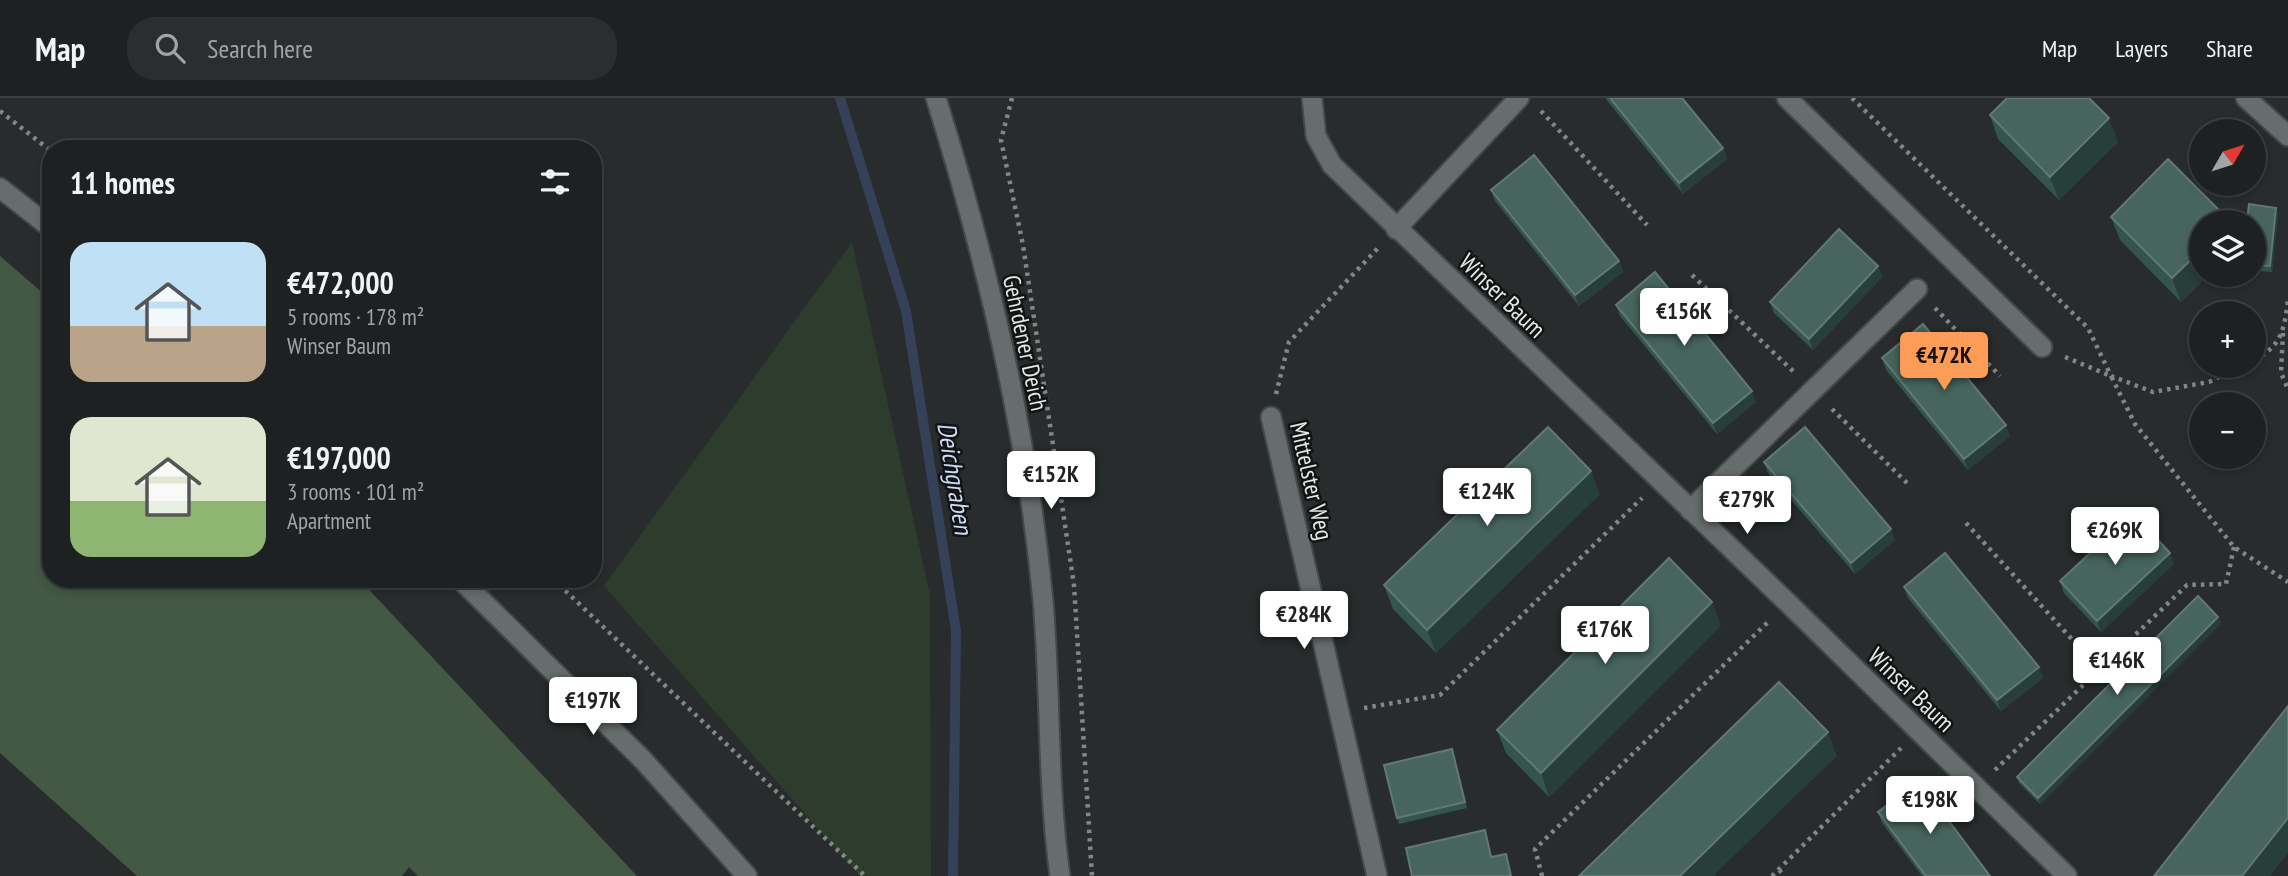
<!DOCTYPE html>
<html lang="en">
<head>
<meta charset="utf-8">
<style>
  body { margin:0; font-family:"PT Sans Narrow",sans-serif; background:#2b2e2f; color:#f1f3f6; height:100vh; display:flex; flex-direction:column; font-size:26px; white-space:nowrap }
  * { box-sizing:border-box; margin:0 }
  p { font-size:23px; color:#a1a3a5 }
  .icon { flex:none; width:38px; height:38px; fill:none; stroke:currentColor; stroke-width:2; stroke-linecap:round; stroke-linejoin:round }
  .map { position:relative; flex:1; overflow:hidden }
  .sheet { position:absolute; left:42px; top:42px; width:560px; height:448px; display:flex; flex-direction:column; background:#1e2122; border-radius:28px; box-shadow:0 4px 10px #0003,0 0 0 2px #3c3e40 }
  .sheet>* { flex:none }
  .needle { width:46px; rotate:51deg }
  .tools { position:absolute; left:2189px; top:21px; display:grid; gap:14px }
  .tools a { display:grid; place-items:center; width:77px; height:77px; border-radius:50%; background:#1e2122; box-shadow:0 4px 10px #0003,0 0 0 2px #3c3e40; font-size:35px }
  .price { position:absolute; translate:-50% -60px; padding:0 16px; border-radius:7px; background:#fff; color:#222; font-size:23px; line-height:46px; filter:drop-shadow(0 2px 4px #0008) }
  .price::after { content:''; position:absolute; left:50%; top:42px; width:21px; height:16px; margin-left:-10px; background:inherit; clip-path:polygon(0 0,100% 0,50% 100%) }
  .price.on { background:#fd9c56; color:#111 }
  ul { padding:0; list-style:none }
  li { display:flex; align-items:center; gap:21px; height:175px; padding:0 28px }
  li span { display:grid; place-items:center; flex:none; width:196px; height:140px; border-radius:21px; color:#555 }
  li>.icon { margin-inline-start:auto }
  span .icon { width:84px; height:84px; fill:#fffc; stroke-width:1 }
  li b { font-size:30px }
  h2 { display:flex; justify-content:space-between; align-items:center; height:84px; padding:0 28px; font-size:30px }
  header { display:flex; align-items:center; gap:42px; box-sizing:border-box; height:98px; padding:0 35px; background:#1e2122; border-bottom:2px solid #3c3e40 }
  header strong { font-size:33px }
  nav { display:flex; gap:38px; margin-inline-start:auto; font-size:24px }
  .search { width:490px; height:63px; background:#2b2e2f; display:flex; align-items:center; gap:18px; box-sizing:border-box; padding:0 24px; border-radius:28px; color:#a1a3a5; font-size:26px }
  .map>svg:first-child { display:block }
  .green { fill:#2e3c2e }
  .forest { fill:#435943 }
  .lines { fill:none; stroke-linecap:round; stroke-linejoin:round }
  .stream { stroke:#354159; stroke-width:10 }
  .service-casing { stroke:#434848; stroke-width:23 }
  .minor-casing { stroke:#434848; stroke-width:23 }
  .secondary-casing { stroke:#434848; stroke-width:23 }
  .path { stroke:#838687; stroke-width:4.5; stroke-dasharray:3.5 5; stroke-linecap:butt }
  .service { stroke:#676c6c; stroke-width:19 }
  .minor { stroke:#676c6c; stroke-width:19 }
  .secondary { stroke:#676c6c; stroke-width:19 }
  .wall { fill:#34554d }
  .shaded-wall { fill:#273e39 }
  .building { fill:#47655e; stroke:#607a73; stroke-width:2 }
  .labels { text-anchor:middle; stroke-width:5; stroke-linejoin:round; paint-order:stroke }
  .street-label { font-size:24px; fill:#e6e9e9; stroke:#121414 }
  .water-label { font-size:26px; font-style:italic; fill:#cbdaf8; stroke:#121414 }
</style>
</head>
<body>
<header>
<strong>Map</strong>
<div class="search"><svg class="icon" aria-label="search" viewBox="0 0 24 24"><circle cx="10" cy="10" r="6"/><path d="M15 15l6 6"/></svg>Search here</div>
<nav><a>Map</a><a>Layers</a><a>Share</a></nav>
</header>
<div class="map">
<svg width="2288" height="778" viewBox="0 0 2288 778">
  <rect width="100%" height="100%" fill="#282c2d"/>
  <!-- green -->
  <path class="green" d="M852 144 930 497 931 778H860L604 488Z"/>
  <!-- forest -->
  <path class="forest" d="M0 158 51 202V481H359L637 778H418L409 769 402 778H137L0 655Z"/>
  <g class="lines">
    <!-- stream -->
    <path class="stream" d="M840 0 906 213 956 533 953 778"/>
    <!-- service casing -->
    <g class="service-casing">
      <path id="service" d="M1787 0 2042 249
        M1396 131 1519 0
        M1690 412 1917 191"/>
    </g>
    <!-- minor casing -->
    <g class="minor-casing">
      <path id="minor" d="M1312 0 1316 38 1332 67 1788 505 2067 778
        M2246 0 2288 38
        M1271 319 1377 778"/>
    </g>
    <!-- secondary casing -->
    <g class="secondary-casing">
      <path id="secondary" d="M936 0C987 163 1027 332 1043 503 1051 594 1047 687 1060 778
        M0 90 51 130
        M460 481 643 662 747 778"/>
    </g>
    <!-- path -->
    <path class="path" d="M1012 0 1001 42 1023 147 1074 487 1092 778
      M1852 0 2088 230 2111 278 2153 294 2209 284 2242 268
      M0 13 51 53
      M1541 13 1647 127
      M1692 177 1795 275
      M1935 210 2000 278
      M2283 235 2281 275 2288 291
      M2065 259 2111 278 2135 326 2234 449 2288 484
      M2254 262C2282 248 2284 231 2288 203
      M1276 296 1289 244 1379 149
      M1832 311 1907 385
      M1966 425 2100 572
      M553 481 865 778
      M1364 610 1440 597 1642 400
      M1995 672 2187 487 2226 486 2234 449
      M1779 772 1785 778
      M1542 778 1535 751 1769 523
      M1772 778 1901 650"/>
    <!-- service -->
    <use href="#service" class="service"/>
    <!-- minor -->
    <use href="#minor" class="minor"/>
    <!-- secondary -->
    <use href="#secondary" class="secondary"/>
  </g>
  <!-- wall -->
  <path class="wall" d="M1605 0H1682L1723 50 1727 61 1683 96Z
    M1990 17 2118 44 2059 102 1998 41Z
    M1491 92 1619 163 1623 174 1579 208 1495 103Z
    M2278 116 2272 174 2257 173 2254 167 2258 140 2254 139V124Z
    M2111 119 2202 177H2208L2181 204 2120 142Z
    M1878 168 1882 179 1813 252 1774 215 1770 204Z
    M1616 207 1756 304 1717 336 1620 218Z
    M1882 260 2010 338 1968 372 1886 272Z
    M1764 364 1895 442 1855 476 1768 375Z
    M1600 396 1436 555 1393 511 1384 487Z
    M2174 466 2101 534 2064 495 2060 483Z
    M1904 489 2039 569 2043 580 2001 613 1908 500Z
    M2218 519 2221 525 2040 706 2019 685 2017 679Z
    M1721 527 1549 699 1506 655 1497 632Z
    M1452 651 1467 710 1399 726 1397 720Z
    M1878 714 1990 778H1922L1882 725Z"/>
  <!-- shaded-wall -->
  <path class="shaded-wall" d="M2109 20 2118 44 2059 102 2050 79Z
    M1723 50 1727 61 1683 96 1679 85Z
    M2276 110 2278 116 2272 174 2270 168Z
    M2202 151V177H2208L2181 204 2172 180Z
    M1619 163 1623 174 1579 208 1575 197Z
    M1878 168 1882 179 1813 252 1809 241Z
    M1752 293 1756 304 1717 336 1713 325Z
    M2006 327 2010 338 1968 372 1964 361Z
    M1591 373 1600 396 1436 555 1427 532Z
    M1891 431 1895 442 1855 476 1851 465Z
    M2170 455 2174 466 2101 534 2097 523Z
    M1712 504 1721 527 1549 699 1541 675Z
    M2218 519 2221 525 2040 706 2038 700Z
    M2039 569 2043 580 2001 613 1997 602Z
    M1828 634 1837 658 1713 778H1680Z
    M2288 720V755L2270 778H2242Z"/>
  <!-- building -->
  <path class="building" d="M1610 0H1682L1723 50 1679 85Z
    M2007 0H2089L2109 20 2050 79 1990 17Z
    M1534 57 1619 163 1575 197 1491 92Z
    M2168 61 2230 123 2228 124H2202V151L2172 180 2111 119Z
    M2249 106 2276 110 2270 168 2254 167 2258 134H2254V124H2247Z
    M1839 131 1878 168 1809 241 1770 204Z
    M1655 174 1752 293 1713 325 1616 207Z
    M1923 226 2006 327 1964 361 1882 260Z
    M1548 329 1591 373 1427 532 1384 487Z
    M1805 329 1891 431 1851 465 1764 364Z
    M2133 415 2170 455 2097 523 2060 483Z
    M1945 455 2039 569 1997 602 1904 489Z
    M1669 460 1712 504 1541 675 1497 632Z
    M2198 498 2218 519 2038 700 2017 679Z
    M1779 584 1828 634 1680 778H1579Z
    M2288 608V720L2242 778H2154Z
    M1452 651 1465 704 1397 720 1384 667Z
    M1919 683 1990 778H1926L1878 714Z
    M1485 732 1491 759 1506 756 1511 778H1412L1406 750Z"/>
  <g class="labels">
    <!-- street labels -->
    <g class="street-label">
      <text transform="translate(1502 198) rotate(44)" y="8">Winser Baum</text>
      <text transform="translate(1025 245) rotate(78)" y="8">Gehrdener Deich</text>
      <text transform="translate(1311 383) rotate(77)" y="8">Mittelster Weg</text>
      <text transform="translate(1911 592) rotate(44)" y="8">Winser Baum</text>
    </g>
    <!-- water labels -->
    <g class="water-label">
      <text transform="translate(955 380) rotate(81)" y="9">Deichgraben</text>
    </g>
  </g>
</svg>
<div class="tools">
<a><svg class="needle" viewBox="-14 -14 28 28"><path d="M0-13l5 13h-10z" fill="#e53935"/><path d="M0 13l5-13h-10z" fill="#a1a3a5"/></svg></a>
<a><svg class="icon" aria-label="layers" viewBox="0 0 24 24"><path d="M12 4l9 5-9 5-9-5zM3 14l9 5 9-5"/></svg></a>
<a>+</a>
<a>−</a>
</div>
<b class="price" style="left:1684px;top:250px">€156K</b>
<b class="price on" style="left:1944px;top:294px">€472K</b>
<b class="price" style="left:1051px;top:413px">€152K</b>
<b class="price" style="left:1487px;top:430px">€124K</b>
<b class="price" style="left:1747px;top:438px">€279K</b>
<b class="price" style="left:2115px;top:469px">€269K</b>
<b class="price" style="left:1304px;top:553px">€284K</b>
<b class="price" style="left:1605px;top:568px">€176K</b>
<b class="price" style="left:2117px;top:599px">€146K</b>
<b class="price" style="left:593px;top:639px">€197K</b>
<b class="price" style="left:1930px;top:738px">€198K</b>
<section class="sheet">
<h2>11 homes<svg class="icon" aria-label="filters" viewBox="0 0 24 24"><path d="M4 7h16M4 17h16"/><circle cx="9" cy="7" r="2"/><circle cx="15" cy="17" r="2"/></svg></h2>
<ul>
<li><span style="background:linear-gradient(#bfe0f5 60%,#b9a48a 0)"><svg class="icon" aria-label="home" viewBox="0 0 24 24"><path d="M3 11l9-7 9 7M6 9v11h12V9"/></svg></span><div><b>€472,000</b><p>5 rooms · 178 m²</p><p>Winser Baum</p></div></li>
<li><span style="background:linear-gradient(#dfe7d0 60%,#8fb573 0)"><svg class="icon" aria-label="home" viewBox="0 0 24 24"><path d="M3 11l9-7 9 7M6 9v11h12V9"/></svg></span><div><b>€197,000</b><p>3 rooms · 101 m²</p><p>Apartment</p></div></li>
</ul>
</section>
</div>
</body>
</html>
